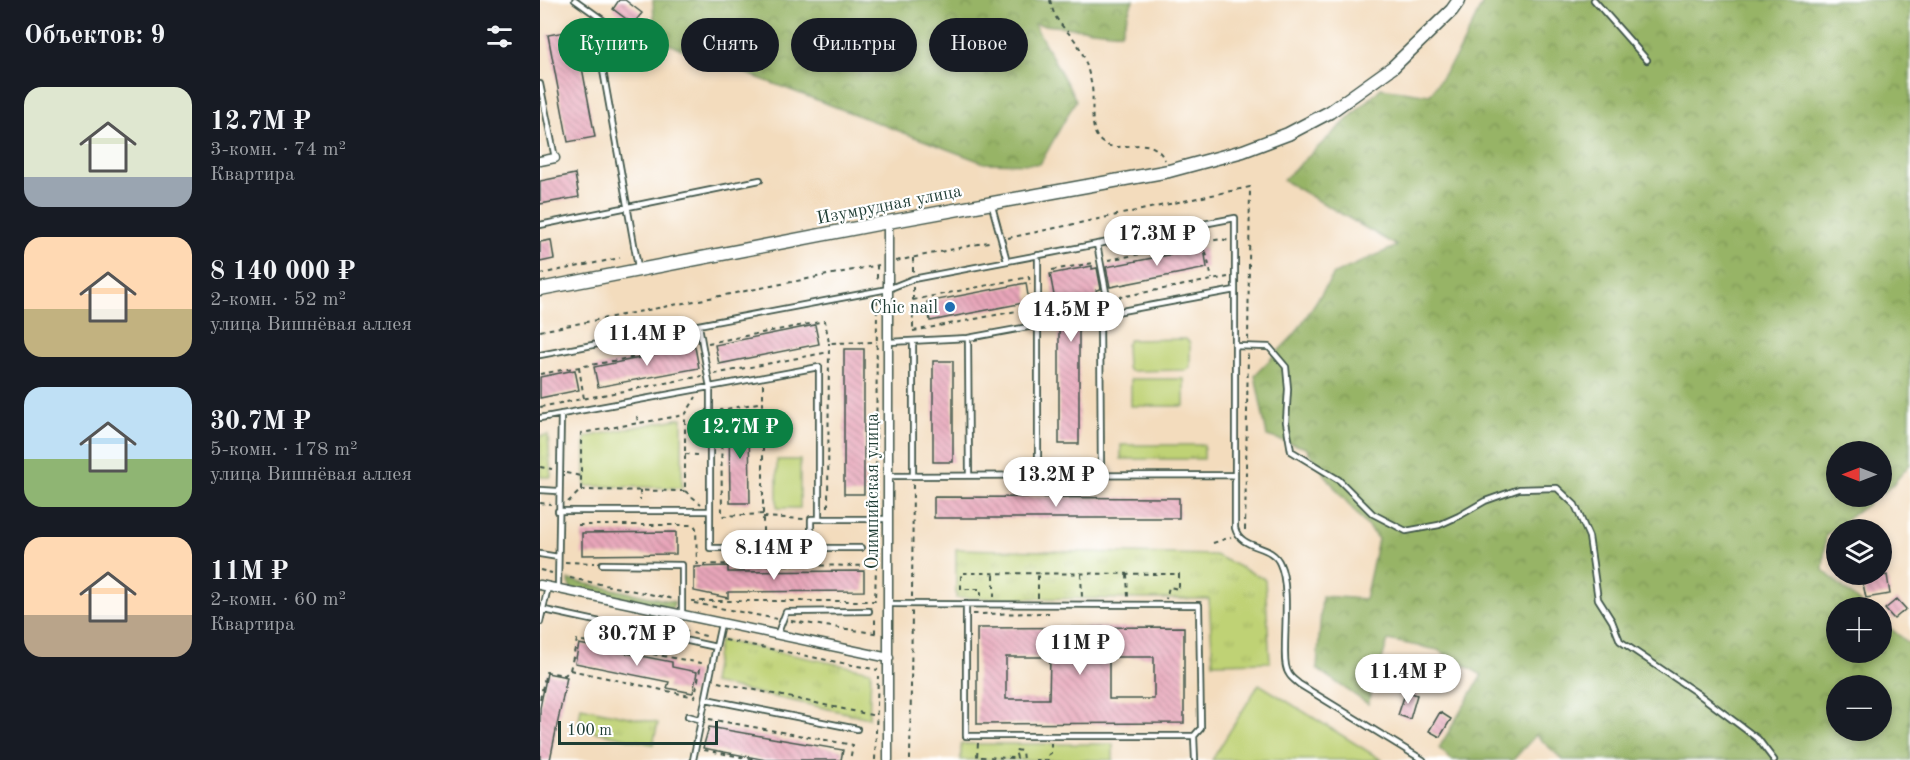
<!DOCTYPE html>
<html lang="ru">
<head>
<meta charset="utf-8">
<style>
  body { margin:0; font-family:"Old Standard TT",serif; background:#242831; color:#f1f3f6; height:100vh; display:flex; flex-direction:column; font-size:22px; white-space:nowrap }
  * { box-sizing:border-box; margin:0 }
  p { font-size:20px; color:#9ea1a6 }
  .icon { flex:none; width:33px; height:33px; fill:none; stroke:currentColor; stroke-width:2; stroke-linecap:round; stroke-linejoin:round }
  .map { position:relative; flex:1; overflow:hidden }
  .panel { display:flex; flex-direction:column; background:#171b24; width:540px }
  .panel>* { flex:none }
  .hud { position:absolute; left:18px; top:18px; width:570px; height:54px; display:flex; gap:12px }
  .needle { width:39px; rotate:270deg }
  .fabs { position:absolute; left:1286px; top:441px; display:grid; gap:12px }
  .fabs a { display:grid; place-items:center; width:66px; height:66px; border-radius:50%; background:#171b24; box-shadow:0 3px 9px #0003; font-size:30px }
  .scale { position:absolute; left:18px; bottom:15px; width:160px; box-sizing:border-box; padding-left:6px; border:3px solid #1f3d34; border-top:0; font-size:16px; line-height:21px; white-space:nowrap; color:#1f3d34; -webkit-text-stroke:4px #fff; paint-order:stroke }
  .price { position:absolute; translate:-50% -51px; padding:0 14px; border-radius:21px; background:#fff; color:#222; font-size:20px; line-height:39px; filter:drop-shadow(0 2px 3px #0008) }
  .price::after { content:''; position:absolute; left:50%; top:36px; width:18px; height:14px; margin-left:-9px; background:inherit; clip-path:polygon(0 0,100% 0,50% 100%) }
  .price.current { background:#0b8043; color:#fff }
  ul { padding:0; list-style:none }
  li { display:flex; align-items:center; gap:18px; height:150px; padding:0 24px }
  li span { display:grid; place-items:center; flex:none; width:168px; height:120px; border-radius:18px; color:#555 }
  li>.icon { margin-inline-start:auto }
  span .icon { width:72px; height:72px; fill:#fffc; stroke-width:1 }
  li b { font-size:26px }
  h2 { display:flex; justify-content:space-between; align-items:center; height:72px; padding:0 24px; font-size:26px }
  .chip { padding:0 21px; border-radius:27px; background:#171b24; box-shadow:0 3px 9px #0003; font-size:21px; line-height:54px }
  .chip.current { background:#0b8043; color:#fff }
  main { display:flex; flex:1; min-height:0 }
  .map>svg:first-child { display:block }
  .grass { fill:url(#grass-tufts); stroke:#6f8854; stroke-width:1.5 }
  .forest { fill:url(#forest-crowns); stroke:#5b784d; stroke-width:1.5; fill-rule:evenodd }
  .pitch { fill:#bfd275; stroke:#6f8854; stroke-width:1.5 }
  .building { fill:url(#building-back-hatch); fill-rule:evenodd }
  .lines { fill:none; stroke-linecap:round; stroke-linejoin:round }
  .lane-casing { stroke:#3f5549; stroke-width:8 }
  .street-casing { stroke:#3f5549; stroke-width:11 }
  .secondary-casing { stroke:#3f5549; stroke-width:15 }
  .path { stroke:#3f5549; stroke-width:2; stroke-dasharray:4.5 4.5; stroke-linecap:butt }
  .lane { stroke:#fff; stroke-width:4.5 }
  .street { stroke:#fff; stroke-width:8 }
  .secondary { stroke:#fff; stroke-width:12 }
  .poi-dot { fill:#1f6fb2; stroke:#fff; stroke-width:2 }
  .labels { text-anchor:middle; stroke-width:4.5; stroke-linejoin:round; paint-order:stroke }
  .street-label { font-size:18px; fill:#1f3d34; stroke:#fff }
  .poi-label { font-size:18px; fill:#1f3d34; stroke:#fff; text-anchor:end }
</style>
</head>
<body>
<main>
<section class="panel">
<h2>Объектов: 9<svg class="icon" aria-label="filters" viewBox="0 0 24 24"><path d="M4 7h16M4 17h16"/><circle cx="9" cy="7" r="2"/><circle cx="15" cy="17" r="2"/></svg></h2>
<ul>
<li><span style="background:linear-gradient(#dfe7d0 75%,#9aa5b1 0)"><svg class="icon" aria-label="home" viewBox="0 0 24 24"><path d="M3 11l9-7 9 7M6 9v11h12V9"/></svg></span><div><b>12.7M ₽</b><p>3-комн. · 74 m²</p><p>Квартира</p></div></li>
<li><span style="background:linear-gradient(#ffd9b3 60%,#c2b280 0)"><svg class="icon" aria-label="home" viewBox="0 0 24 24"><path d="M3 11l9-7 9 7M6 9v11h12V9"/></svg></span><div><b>8 140 000 ₽</b><p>2-комн. · 52 m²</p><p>улица Вишнёвая аллея</p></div></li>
<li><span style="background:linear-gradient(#bfe0f5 60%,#8fb573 0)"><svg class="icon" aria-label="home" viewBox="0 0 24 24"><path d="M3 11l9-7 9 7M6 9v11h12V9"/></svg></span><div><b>30.7M ₽</b><p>5-комн. · 178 m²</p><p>улица Вишнёвая аллея</p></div></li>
<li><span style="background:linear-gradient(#ffd9b3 65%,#b9a48a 0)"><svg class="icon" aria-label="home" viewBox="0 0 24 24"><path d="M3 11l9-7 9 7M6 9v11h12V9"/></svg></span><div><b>11M ₽</b><p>2-комн. · 60 m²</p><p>Квартира</p></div></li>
</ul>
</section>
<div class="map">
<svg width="1370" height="760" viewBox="0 0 1370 760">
  <defs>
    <pattern id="grass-tufts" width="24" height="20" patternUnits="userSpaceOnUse" patternTransform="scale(1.5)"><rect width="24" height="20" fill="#bfd275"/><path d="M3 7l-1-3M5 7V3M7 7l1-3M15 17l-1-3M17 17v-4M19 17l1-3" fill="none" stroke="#a4b566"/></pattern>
    <pattern id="forest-crowns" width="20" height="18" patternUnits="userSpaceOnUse" patternTransform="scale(1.5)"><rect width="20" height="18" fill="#97b466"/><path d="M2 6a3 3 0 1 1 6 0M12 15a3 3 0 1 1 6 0" fill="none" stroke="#7b9455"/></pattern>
    <pattern id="building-back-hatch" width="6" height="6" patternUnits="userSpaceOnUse" patternTransform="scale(1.5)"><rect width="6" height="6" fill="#e8a5b9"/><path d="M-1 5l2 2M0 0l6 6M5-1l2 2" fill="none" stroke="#bb8897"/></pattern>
  </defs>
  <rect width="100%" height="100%" fill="#fff"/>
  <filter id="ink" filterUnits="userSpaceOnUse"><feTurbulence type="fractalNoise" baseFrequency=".0167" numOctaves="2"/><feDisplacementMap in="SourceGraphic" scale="12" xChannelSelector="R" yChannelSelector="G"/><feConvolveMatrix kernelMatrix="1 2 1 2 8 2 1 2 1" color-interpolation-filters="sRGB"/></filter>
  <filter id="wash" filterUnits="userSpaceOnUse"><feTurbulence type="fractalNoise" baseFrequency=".008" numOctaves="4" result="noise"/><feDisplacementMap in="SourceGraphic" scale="24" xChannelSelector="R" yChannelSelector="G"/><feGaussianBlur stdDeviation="1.35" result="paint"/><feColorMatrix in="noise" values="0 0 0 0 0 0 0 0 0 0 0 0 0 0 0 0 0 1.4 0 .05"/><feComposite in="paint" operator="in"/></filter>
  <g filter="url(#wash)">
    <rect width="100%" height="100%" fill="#f3dcbd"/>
    <!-- grass -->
    <path class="grass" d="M8 435 11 477H0V436Z
      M581 445H664V459H581Z
      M416 549 675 555 725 579 730 662 673 663 669 599 416 598Z
      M179 640 331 671 329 718 172 683Z
      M41 707 118 723 113 744 38 728Z"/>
    <!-- forest -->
    <path class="forest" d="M113 0H593L581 33 494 24 536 100 500 164 444 163 115 39Z
      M944 0H1370V464L1353 484 1341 494V452H1296V496L1337 497 1286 535 1283 570 1325 607 1296 608V652H1341V621L1370 644V760H1023L996 735 973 760H912L899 748 942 675 898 650 848 640 828 704 777 669 782 596 825 599 838 539 795 488 766 448 727 436 715 375 755 334 794 274 857 246 743 180 841 88 890 95 920 50ZM1296 686H1341V730H1296Z
      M29 580 135 602 132 609 30 588Z"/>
    <!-- pitch -->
    <path class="pitch" d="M646 339 650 343V367L647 370 590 371 587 368 586 345 589 340Z
      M591 379H644V406H591Z
      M142 418V488L45 486V437Z
      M237 460H260V508H237Z
      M719 684 842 760H672Z
      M421 744H573V760H421Z"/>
    <g id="blocks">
      <!-- building -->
      <path class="building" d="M79 0H85L102 13 93 24 73 9Z
        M35 30 55 137 28 142 8 35Z
        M35 174 39 197 0 204V181Z
        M11 240 14 259 0 262V242Z
        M664 248 667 268 570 287 566 267Z
        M552 266V269L557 268 561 289 556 290 558 298 539 302V444H519V306H516L510 274Z
        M486 283 489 302 390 321 387 302Z
        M275 325 279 344 179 364 175 345Z
        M155 347 159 368 58 387 54 367Z
        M304 349H324V494H304Z
        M393 361H413V462H393Z
        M35 370 39 390 0 398V377Z
        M209 417 210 503H190L189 418Z
        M394 497 639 498V518H394Z
        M136 532V554L42 555V533Z
        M188 566V572L324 571V591L188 592V598L154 591V567Z
        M1347 575 1350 594 1326 598 1322 579Z
        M1357 599 1366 609 1354 619 1345 609Z
        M644 627V723L437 724V628ZM466 657H510L509 699H466ZM569 657H614V699H569Z
        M39 644 132 662V667L157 672 153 693 127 688 129 682 35 663Z
        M7 673 27 677 10 760H0V708Z
        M866 691 877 695 870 719 858 715Z
        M900 712 911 719 900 737 889 731Z
        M169 727 238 739 303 750 301 760H226L163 748Z"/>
    </g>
  </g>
  <g filter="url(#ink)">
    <use href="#blocks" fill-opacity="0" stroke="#3f5549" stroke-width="1.5"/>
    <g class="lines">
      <!-- lane casing -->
      <g class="lane-casing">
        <path id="lane" d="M35 0 63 20 59 48 98 267
          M1054 0 1107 60
          M0 84 15 158
          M452 206 467 261
          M0 225 220 180
          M557 244 566 292
          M498 255V475
          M159 326 170 388V548H271V519H349
          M428 338 429 475
          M373 341V476
          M349 342 428 338 499 325
          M695 346 729 347 746 367 748 389 746 422 751 451 799 480 833 514 866 531 899 525 919 516 945 501 979 489 1017 488 1035 505 1049 537 1058 599 1072 621 1080 641 1157 693 1218 739 1234 760
          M0 355 348 289 373 279 695 218V528C701 551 732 543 740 564 749 583 745 624 745 647 745 655 744 667 749 674 751 678 756 681 759 684L883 760
          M0 418 279 367V519
          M561 475 560 315 695 290
          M349 476 695 475
          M0 490 18 491
          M18 511H170
          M271 548H321
          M0 554 18 557
          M62 564 142 565V615
          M18 589 21 414
          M349 604 659 605 661 728 654 736H426V604
          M0 609 176 647 153 760
          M0 622 8 587
          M237 635 246 612 329 611
          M176 647 181 624
          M166 699 317 729
          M148 716 162 720
          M654 736 655 760"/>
      </g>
      <!-- street casing -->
      <g class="street-casing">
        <path id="street" d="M0 161 15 158
          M348 222V760
          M0 585 349 658"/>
      </g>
      <!-- secondary casing -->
      <g class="secondary-casing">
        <path id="secondary" d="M0 289 348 222 629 171 703 151 748 134 790 112 853 67 912 10 919 0"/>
      </g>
      <!-- path -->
      <path class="path" d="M510 0C511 4 512 9 514 13 519 26 533 35 539 47 545 57 548 70 551 82 556 99 546 132 563 143 583 156 609 130 625 160
        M468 238 710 187 708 341
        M664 243 672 279
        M373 258V272
        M568 260 681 239 689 241
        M356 261 453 241
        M337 265V283
        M512 270 553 263
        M0 274 80 258
        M373 287V332
        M569 299 688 277
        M373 300 489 277 490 285
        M0 331 339 265
        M373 331 492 308
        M168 343 285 321 289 343 337 342
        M39 367 44 399
        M0 374 157 346
        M174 374 289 352
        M223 384V402
        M0 407 162 376
        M97 416 98 423
        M145 454 157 455
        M0 467 12 469
        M26 473 41 476
        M41 490 145 491V415
        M100 490V500
        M145 491 161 504
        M28 502 41 490V433L145 415 156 397
        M0 503 11 504
        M288 507 289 343
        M336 511 337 297
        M223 514 182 516 181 410 223 402V542
        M223 517 266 519
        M38 525H154L156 528 157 564 336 566 335 601H149
        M705 530 708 352
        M673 543 691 537
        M25 562 55 563
        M336 568V525
        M0 570 12 573
        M541 574 542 598
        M587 574 588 598
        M30 578 134 599
        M441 596V589H421V573L639 574V589L629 587 626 599
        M372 597 373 482
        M454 597V573
        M498 598V573
        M154 603 237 619
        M433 614 509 613
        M251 621 341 634
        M135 629 170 637
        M335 633V615
        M185 640 338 670
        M178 682 336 716
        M0 699 6 672 25 675 30 670 37 640 161 663 155 697 30 670
        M169 719 313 745 310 760
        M438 743 437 757 477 758 475 750 482 751 483 760
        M164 750 217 760
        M335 760 338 676
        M370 760 372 611
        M495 760H508V755L511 753V743"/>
      <!-- lane -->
      <use href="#lane" class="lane"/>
      <!-- street -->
      <use href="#street" class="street"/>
      <!-- secondary -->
      <use href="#secondary" class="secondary"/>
    </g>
  </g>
  <!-- markers -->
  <circle class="poi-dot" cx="410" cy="307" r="6"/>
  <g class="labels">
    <!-- street labels -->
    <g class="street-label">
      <text transform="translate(349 204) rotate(-11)" y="6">Изумрудная улица</text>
      <text transform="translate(332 491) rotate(-90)" y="6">Олимпийская улица</text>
    </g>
    <!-- poi labels -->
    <g class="poi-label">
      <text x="398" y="313">Chic nail</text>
    </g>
  </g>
</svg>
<div class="fabs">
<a><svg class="needle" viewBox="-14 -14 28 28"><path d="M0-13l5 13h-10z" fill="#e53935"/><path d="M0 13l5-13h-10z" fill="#9ea1a6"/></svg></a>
<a><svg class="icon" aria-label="layers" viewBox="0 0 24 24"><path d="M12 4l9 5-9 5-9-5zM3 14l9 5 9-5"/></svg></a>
<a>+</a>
<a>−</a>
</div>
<div class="scale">100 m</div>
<b class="price" style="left:617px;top:267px">17.3M ₽</b>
<b class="price" style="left:531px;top:343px">14.5M ₽</b>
<b class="price" style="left:107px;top:367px">11.4M ₽</b>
<b class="price current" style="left:200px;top:460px">12.7M ₽</b>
<b class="price" style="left:516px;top:508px">13.2M ₽</b>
<b class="price" style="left:234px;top:581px">8.14M ₽</b>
<b class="price" style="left:97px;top:667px">30.7M ₽</b>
<b class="price" style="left:540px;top:676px">11M ₽</b>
<b class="price" style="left:868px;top:705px">11.4M ₽</b>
<div class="hud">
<a class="chip current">Купить</a>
<a class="chip">Снять</a>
<a class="chip">Фильтры</a>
<a class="chip">Новое</a>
</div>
</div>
</main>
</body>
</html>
